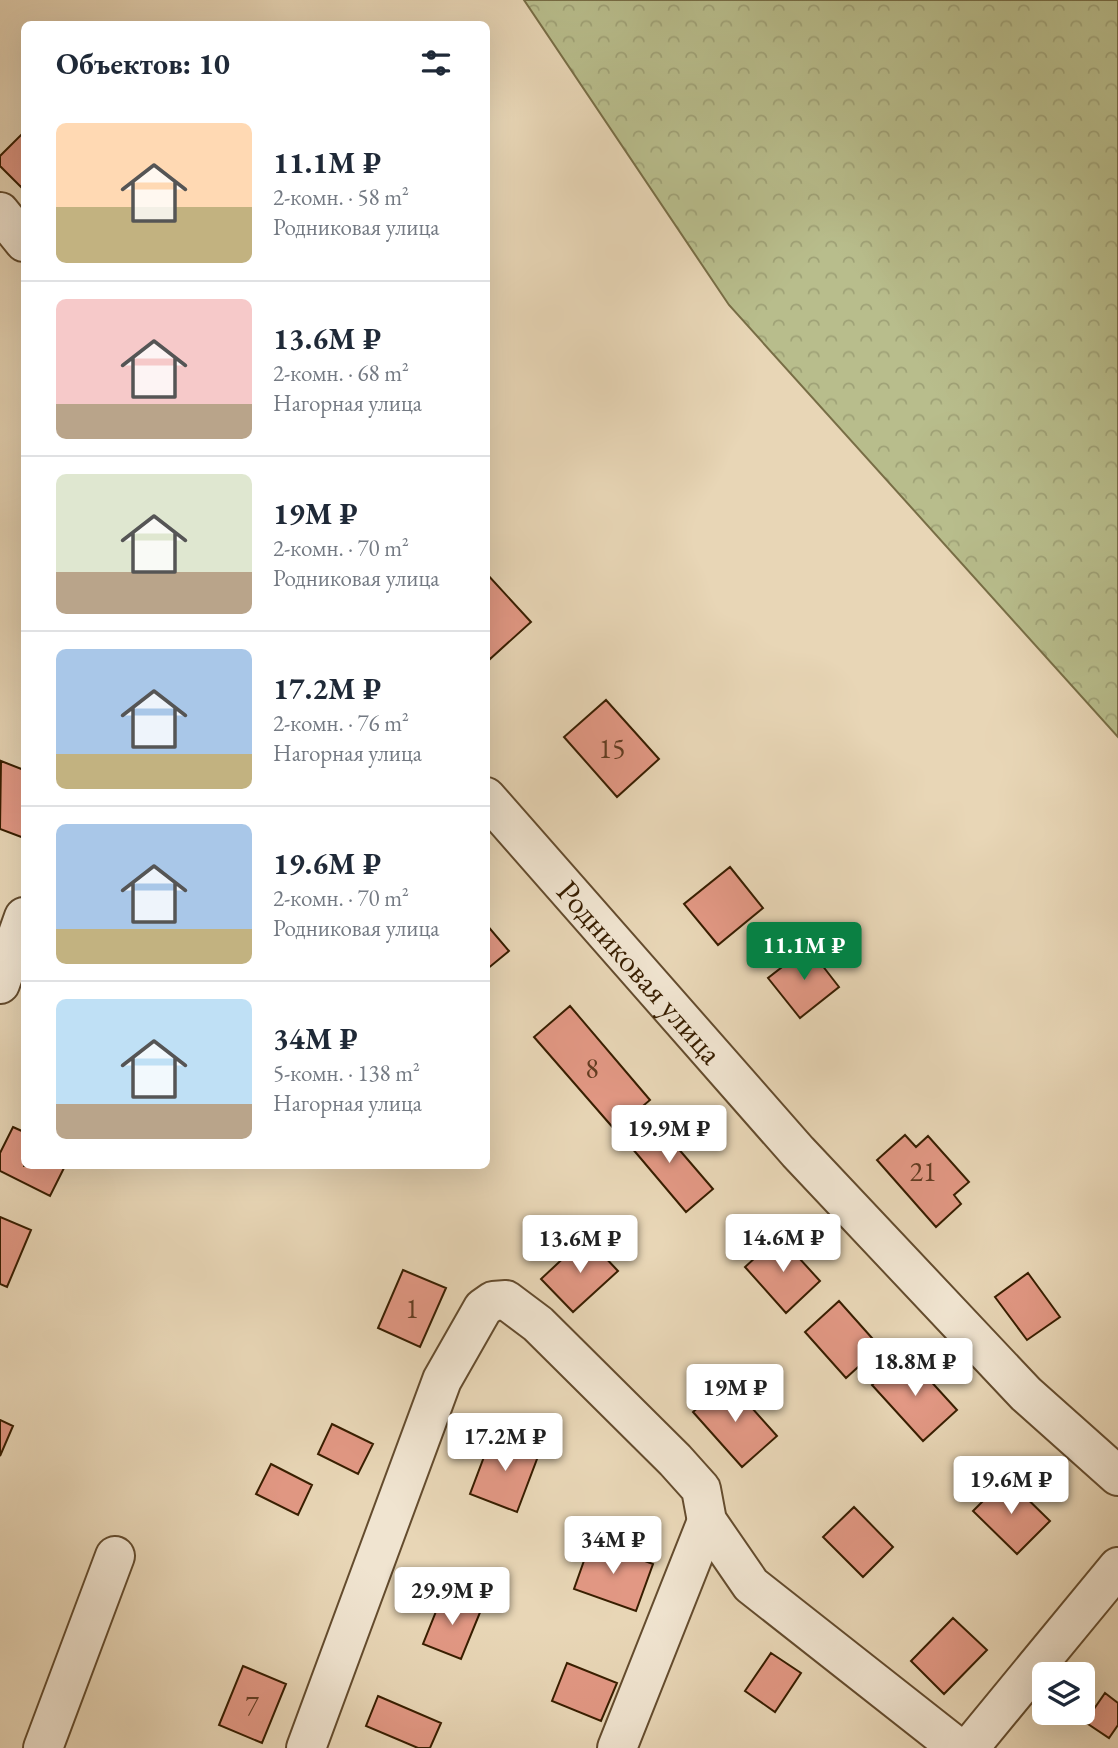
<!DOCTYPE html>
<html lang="ru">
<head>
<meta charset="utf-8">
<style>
  body { margin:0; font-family:"EB Garamond",serif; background:#f6f6f7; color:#1f2937; height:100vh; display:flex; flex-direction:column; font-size:26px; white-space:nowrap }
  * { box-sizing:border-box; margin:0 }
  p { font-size:23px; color:#747a83 }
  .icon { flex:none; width:38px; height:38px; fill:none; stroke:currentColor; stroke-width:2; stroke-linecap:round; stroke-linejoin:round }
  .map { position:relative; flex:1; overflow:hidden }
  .side { position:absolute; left:21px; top:21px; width:469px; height:1148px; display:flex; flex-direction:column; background:#fff; border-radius:10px; box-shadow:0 7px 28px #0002 }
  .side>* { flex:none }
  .buttons { position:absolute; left:1032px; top:1662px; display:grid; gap:14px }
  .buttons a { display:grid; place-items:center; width:63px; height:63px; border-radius:10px; background:#fff; box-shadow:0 7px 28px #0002; font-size:35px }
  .price { position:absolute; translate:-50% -60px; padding:0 16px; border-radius:7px; background:#fff; color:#222; font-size:23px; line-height:46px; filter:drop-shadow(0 2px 4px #0008) }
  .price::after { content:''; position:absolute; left:50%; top:42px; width:21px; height:16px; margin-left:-10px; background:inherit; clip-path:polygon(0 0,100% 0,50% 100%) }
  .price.active { background:#0b8043; color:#fff }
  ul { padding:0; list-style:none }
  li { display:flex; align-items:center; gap:21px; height:175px; padding:0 35px }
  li+li { border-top:2px solid #e0e1e3 }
  li span { display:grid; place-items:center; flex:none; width:196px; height:140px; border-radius:10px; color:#555 }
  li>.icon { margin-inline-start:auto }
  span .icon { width:84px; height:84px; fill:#fffc; stroke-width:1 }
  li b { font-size:30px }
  h2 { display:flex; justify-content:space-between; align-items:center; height:84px; padding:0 35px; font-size:30px }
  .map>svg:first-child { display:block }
  .forest { fill:url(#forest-crowns); stroke:#786e46; stroke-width:2 }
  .building { fill:#e29884; stroke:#381e00; stroke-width:2 }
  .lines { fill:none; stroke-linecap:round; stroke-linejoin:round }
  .minor-casing { stroke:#644c2e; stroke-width:42 }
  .minor { stroke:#f0e4d0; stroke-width:38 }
  .labels { text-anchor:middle; stroke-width:5; stroke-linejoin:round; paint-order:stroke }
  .number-label { font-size:28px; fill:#623c21 }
  .street-label { font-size:32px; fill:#381e00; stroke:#f0e4d0 }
</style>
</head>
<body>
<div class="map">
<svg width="1118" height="1748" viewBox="0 0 1118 1748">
  <defs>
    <pattern id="forest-crowns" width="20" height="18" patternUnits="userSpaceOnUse" patternTransform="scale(1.75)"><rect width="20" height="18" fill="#b8bd8c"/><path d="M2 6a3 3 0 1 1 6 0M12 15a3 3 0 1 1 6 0" fill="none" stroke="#9fa277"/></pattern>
  </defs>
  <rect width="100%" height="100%" fill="#e8d6b6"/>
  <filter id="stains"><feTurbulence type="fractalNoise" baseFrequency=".00286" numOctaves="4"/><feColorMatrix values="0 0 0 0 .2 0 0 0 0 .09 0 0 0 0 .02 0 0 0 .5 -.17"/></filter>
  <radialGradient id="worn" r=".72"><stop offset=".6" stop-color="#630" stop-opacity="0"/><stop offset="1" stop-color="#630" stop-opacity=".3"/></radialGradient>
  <!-- forest -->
  <path class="forest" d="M524 0H1118V737L729 305Z"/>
  <!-- building -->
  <path class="building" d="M23 133 24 183 21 187 0 166V156Z
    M486 573 531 622 490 659 486 655Z
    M606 700 659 759 617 797 564 737Z
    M1 761 24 770V838L0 829Z
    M730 867 763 908 718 945 684 904Z
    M486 924 509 951 486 970Z
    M808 947 839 987 800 1018 768 978Z
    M570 1006 650 1100 615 1130 534 1037Z
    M652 1118 713 1189 686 1212 626 1141Z
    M13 1127 24 1132V1166H65L50 1196 0 1171V1153Z
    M905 1135 916 1147 928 1136 969 1182 954 1195 961 1204 936 1227 877 1160Z
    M0 1217 31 1230 7 1287 0 1284Z
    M779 1236 820 1281 786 1313 745 1267Z
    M586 1237 618 1271 573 1312 541 1279Z
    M403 1270 446 1288 420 1347 378 1328Z
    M1028 1273 1060 1317 1027 1340 995 1297Z
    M839 1301 880 1347 846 1378 805 1332Z
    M906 1354 957 1410 923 1441 872 1385Z
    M728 1381 777 1436 742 1467 693 1412Z
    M0 1420 13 1426 0 1456Z
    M332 1424 373 1444 358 1474 318 1454Z
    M493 1433 540 1451 517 1512 470 1494Z
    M271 1464 312 1485 298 1515 256 1494Z
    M1006 1478 1050 1521 1017 1554 973 1511Z
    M854 1507 893 1547 863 1577 823 1537Z
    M591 1541 653 1564 636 1611 574 1589Z
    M443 1594 481 1610 461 1659 423 1644Z
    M953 1618 987 1650 944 1694 911 1661Z
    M771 1653 801 1673 775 1712 745 1691Z
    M567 1663 617 1683 601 1721 552 1701Z
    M243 1666 286 1684 262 1743 219 1725Z
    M1105 1693 1118 1703V1725L1109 1738 1085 1722Z
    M378 1696 441 1723 430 1748H418L366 1726Z"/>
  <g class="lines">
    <!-- minor casing -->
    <g class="minor-casing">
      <g id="minor">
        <path d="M0 212 24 242"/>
        <path id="s1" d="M486 797 798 1152 1026 1394 1118 1476"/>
        <path d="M0 984 24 917"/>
        <path d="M43 1748 115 1556"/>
        <path d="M306 1748 442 1380 483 1308 493 1301 506 1300 538 1324 675 1460 701 1489 707 1521 751 1585 958 1748"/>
        <path d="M617 1748 707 1521"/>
        <path d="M969 1748 1118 1567"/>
      </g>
    </g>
    <!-- minor -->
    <use href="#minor" class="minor"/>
  </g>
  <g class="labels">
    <!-- number labels -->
    <g class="number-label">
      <text x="612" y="758">15</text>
      <text x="592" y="1078">8</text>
      <text x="923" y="1181">21</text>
      <text x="412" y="1318">1</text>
      <text x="252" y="1715">7</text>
    </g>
    <!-- street labels -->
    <g class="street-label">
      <text dy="11" stroke="none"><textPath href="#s1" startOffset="233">Родниковая улица</textPath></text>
    </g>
  </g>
  <rect width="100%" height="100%" filter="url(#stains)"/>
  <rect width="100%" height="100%" fill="url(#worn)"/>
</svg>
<div class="buttons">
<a><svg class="icon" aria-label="layers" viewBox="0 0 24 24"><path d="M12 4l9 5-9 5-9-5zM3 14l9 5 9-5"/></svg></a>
</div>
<b class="price active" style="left:804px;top:982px">11.1M ₽</b>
<b class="price" style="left:669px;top:1165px">19.9M ₽</b>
<b class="price" style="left:783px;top:1274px">14.6M ₽</b>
<b class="price" style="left:580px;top:1275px">13.6M ₽</b>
<b class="price" style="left:915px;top:1398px">18.8M ₽</b>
<b class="price" style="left:735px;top:1424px">19M ₽</b>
<b class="price" style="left:505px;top:1473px">17.2M ₽</b>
<b class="price" style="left:1011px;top:1516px">19.6M ₽</b>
<b class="price" style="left:613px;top:1576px">34M ₽</b>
<b class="price" style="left:452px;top:1627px">29.9M ₽</b>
<section class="side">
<h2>Объектов: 10<svg class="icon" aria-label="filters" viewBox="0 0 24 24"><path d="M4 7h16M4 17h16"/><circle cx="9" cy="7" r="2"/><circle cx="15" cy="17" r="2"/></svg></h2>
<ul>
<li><span style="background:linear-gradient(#ffd9b3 60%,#c2b280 0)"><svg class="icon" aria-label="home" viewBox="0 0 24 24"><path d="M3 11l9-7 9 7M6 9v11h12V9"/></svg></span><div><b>11.1M ₽</b><p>2-комн. · 58 m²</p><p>Родниковая улица</p></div></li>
<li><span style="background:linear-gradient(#f6c9c9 75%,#b9a48a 0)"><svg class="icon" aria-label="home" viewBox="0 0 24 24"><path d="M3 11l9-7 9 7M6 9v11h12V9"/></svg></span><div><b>13.6M ₽</b><p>2-комн. · 68 m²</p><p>Нагорная улица</p></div></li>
<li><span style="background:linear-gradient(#dfe7d0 70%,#b9a48a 0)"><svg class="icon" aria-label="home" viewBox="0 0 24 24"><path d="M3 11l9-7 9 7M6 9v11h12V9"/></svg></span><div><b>19M ₽</b><p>2-комн. · 70 m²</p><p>Родниковая улица</p></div></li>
<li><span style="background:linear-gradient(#a9c7e8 75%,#c2b280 0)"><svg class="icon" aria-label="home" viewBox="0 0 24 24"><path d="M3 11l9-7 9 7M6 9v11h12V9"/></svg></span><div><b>17.2M ₽</b><p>2-комн. · 76 m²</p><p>Нагорная улица</p></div></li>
<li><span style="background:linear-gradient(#a9c7e8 75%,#c2b280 0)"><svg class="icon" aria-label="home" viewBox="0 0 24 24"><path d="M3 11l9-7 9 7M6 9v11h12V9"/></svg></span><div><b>19.6M ₽</b><p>2-комн. · 70 m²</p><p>Родниковая улица</p></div></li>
<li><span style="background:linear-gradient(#bfe0f5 75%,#b9a48a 0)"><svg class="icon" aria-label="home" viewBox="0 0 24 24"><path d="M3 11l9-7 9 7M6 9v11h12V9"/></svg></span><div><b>34M ₽</b><p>5-комн. · 138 m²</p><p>Нагорная улица</p></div></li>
</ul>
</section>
</div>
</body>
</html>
